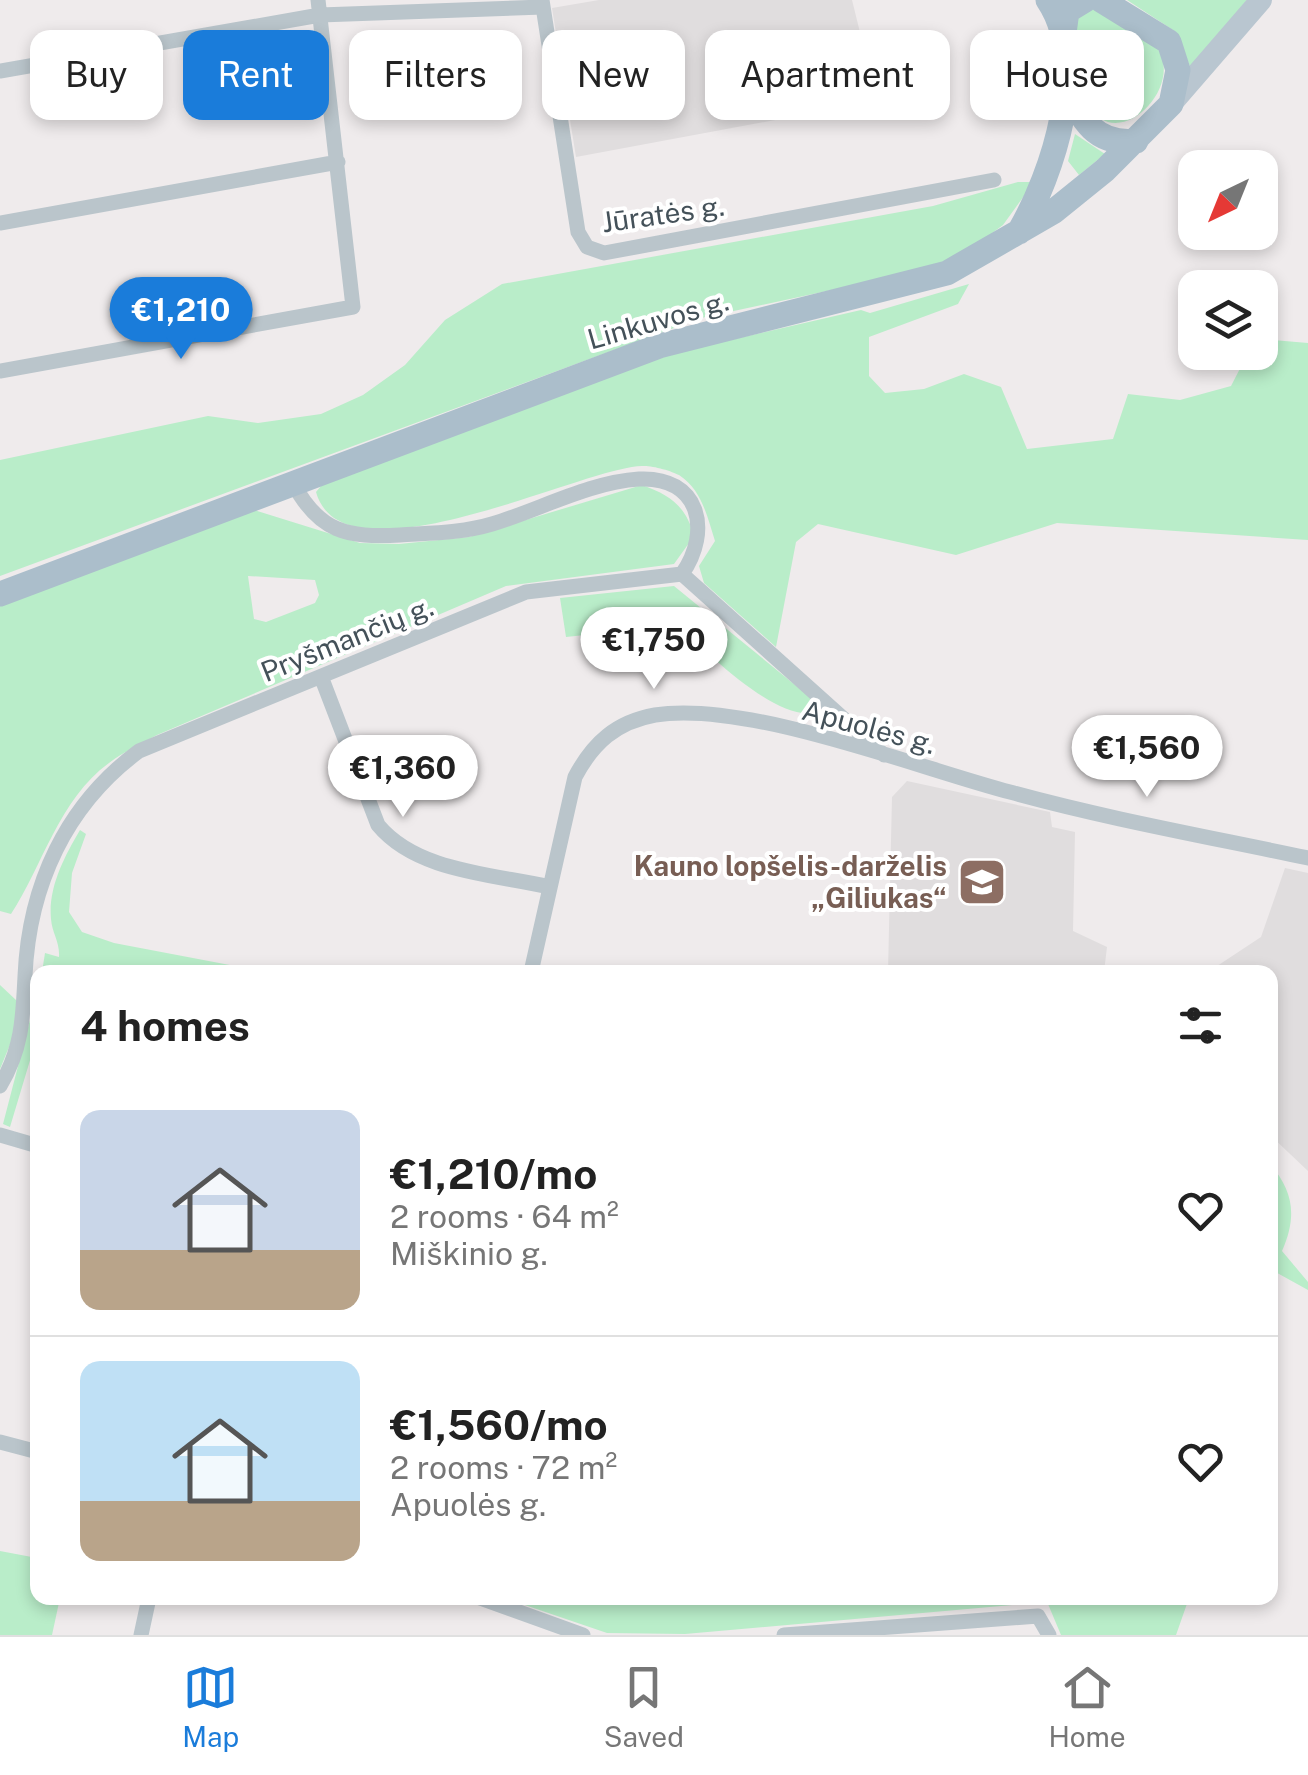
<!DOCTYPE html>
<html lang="en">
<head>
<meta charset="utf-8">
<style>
  body { margin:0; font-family:"Public Sans",sans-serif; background:#f6f6f6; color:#222; height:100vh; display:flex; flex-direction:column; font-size:38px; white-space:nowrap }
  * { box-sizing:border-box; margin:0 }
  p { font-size:32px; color:#767676 }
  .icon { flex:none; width:55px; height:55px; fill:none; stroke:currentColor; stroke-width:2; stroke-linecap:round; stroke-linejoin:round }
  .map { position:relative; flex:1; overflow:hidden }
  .sheet { position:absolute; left:30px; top:965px; width:1248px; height:640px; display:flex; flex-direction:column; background:#fff; border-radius:20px; box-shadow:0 5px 15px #0003 }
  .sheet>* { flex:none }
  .banner { position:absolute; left:30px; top:30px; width:1250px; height:90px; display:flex; gap:20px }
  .needle { width:65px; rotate:223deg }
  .fabs { position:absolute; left:1178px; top:150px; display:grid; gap:20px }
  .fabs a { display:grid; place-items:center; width:100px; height:100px; border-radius:20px; background:#fff; box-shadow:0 5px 15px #0003; font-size:50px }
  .price { position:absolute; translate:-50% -85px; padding:0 22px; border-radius:35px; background:#fff; color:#222; font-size:32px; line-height:65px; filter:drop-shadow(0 2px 5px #0008) }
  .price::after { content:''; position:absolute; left:50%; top:60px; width:30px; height:22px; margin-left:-15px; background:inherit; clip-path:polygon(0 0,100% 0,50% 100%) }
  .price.selected { background:#1a7cda; color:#fff }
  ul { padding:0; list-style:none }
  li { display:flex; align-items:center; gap:30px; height:250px; padding:0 50px }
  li+li { border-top:2px solid #e0e0e0 }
  li span { display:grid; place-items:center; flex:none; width:280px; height:200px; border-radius:20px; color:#555 }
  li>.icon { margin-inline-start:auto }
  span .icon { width:120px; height:120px; fill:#fffc; stroke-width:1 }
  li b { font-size:42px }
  h2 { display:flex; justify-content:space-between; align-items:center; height:120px; padding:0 50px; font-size:42px }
  .pill { padding:0 35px; border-radius:20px; background:#fff; box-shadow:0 5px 15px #0003; font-size:35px; line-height:90px }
  .pill.selected { background:#1a7cda; color:#fff }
  .menu { display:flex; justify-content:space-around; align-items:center; height:140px; border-top:2px solid #e0e0e0; background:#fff; font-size:28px; color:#767676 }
  .menu a { display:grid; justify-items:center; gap:5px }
  .menu .selected { color:#1a7cda }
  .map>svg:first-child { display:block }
  .education { fill:#e0ddde }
  .green { fill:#b9edc9; fill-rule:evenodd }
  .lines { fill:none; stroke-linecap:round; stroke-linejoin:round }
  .street { stroke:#bac5cb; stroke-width:15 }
  .secondary { stroke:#b9c6d0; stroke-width:22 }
  .primary { stroke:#abbecb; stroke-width:25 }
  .labels { text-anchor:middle; stroke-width:8; stroke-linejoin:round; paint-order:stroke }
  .street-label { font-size:28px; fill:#445159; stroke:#fff }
  .education-label { font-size:28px; font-weight:bold; fill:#785e54; stroke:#fff; text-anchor:end }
</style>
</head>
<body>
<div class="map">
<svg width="1308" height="1635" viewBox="0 0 1308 1635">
  <rect width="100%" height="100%" fill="#efebec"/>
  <!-- education -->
  <path class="education" d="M599 0H852L877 101 576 157 552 8Z
    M907 781 1050 812 1052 827 1075 832 1073 931 1107 947 1104 972H888L892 797Z
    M1285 868 1308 873V1171L1270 1135V972H1208L1261 937Z"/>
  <!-- green -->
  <path class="green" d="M1127 0H1247L1191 69 1176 32Z
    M1092 8C1110 19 1147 32 1158 49 1184 89 1116 156 1088 104 1075 81 1079 46 1073 20Z
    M1075 134 1105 154 1079 175 1068 161Z
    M1018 182H1034L1003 225 964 254 915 272 701 318 0 576V460L208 416 258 423 321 414 363 395 405 365 445 320 502 284 933 206Z
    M969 284 958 304 869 337V376L885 393 924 389 964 374 1001 387 1027 449 1113 439 1128 394 1180 400 1231 386 1248 353 1260 352V339L1308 343V540L1057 523 956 555 818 524 796 542 776 647 704 583 699 566 715 541C707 516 702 490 679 475 672 471 651 465 642 466 583 467 343 589 316 492L326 480 656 357 861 310 870 313Z
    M642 485C670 495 686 506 694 536L674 564 506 586 157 735C141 744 123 752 109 763 59 799 42 867 11 914L0 911V606L254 510 360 543 399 544 469 537ZM248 576 315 580 319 595 315 603 266 622 254 619Z
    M674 586 816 702V712C778 724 704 650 678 625L566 637 560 598Z
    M80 830 86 834 72 873 69 912 82 932 114 943 266 972H42L45 953 59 957C60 942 52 933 51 919 48 888 64 857 80 830Z
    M0 985 16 1000V1030L0 1069Z
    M37 993V1037L10 1127 3 1124Z
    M1270 1164C1294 1192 1297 1217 1282 1251L1308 1282V1290L1270 1269Z
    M0 1551 37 1558 38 1598H60L52 1635H0Z
    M504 1598H1189L1176 1635H1061L1048 1604 1036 1603 685 1634 607 1633Z"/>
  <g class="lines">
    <!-- street -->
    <path class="street" d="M542 0 578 232 587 247 604 253 994 180
      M0 71 320 15 543 7
      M0 223 338 162
      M0 371 353 307 318 0
      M293 483C319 532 347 538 400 535 431 533 462 533 492 524 539 510 590 482 639 479 700 476 712 531 682 574
      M322 679 378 825C417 872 493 874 550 887
      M531 972 575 777C593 743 616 722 655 715 746 700 918 768 1010 792 1108 819 1209 837 1308 858
      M0 1086C22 1049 23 1018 25 976 29 885 66 805 139 751L526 592 682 574 884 755
      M0 1135 38 1146
      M0 1442 38 1452
      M480 1598 583 1635
      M141 1635 149 1598
      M784 1635 1038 1616 1049 1635"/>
    <!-- secondary -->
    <path class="secondary" d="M1171 104 1261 0"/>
    <!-- primary -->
    <path class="primary" d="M1064 33 1067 11 1085 0
      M1067 88C1083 121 1095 145 1136 141
      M1019 232C1053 174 1090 62 1048 0
      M0 594 659 346 947 273 1053 212 1105 170 1171 104 1178 70 1169 42 1101 0"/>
  </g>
  <!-- icons -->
  <defs>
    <g id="school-square" transform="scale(2.5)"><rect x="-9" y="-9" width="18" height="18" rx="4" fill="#8d6e63" stroke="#fff"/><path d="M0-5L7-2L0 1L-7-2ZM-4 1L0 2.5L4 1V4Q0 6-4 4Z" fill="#fff"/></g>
  </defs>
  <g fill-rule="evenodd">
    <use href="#school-square" x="982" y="882"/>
  </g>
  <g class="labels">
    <!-- street labels -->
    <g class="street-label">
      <text transform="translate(663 214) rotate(-8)" y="10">Jūratės g.</text>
      <text transform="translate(658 320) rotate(-16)" y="10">Linkuvos g.</text>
      <text transform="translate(347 639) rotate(-22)" y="10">Pryšmančių g.</text>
      <text transform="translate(869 727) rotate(15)" y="10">Apuolės g.</text>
    </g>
    <!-- education labels -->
    <g class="education-label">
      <text x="947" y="876">Kauno lopšelis-darželis<tspan x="947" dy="32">„Giliukas“</tspan></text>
    </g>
  </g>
</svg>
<div class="fabs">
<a><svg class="needle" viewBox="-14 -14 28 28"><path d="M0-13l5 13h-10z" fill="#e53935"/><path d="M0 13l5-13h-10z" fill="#767676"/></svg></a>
<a><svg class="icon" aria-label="layers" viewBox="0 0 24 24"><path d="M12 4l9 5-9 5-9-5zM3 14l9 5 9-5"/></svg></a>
</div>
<b class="price selected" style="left:181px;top:362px">€1,210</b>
<b class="price" style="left:654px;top:692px">€1,750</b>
<b class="price" style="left:1147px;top:800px">€1,560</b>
<b class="price" style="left:403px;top:820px">€1,360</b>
<div class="banner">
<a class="pill">Buy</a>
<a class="pill selected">Rent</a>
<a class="pill">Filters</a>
<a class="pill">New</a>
<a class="pill">Apartment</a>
<a class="pill">House</a>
</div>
<section class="sheet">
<h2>4 homes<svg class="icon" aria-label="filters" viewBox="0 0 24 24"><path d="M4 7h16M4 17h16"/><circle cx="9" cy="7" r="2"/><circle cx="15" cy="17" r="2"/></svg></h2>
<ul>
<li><span style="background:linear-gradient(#c9d6e8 70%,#b9a48a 0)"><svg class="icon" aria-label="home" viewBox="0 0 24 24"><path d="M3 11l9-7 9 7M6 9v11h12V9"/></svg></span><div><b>€1,210/mo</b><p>2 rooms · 64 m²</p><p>Miškinio g.</p></div><svg class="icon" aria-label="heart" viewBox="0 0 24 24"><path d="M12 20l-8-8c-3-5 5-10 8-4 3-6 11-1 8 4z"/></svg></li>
<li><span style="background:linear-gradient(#bfe0f5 70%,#b9a48a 0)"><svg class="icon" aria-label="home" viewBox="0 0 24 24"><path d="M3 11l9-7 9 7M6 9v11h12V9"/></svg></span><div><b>€1,560/mo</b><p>2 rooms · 72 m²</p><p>Apuolės g.</p></div><svg class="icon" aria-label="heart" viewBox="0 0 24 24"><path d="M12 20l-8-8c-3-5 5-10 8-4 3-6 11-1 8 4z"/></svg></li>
</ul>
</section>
</div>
<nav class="menu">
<a class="selected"><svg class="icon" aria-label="map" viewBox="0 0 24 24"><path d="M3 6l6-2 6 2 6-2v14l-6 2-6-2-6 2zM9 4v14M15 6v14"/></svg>Map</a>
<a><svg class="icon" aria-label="saved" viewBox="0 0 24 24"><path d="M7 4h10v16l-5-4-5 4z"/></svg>Saved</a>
<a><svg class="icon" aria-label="home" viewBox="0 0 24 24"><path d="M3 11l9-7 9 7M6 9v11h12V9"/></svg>Home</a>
</nav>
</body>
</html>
